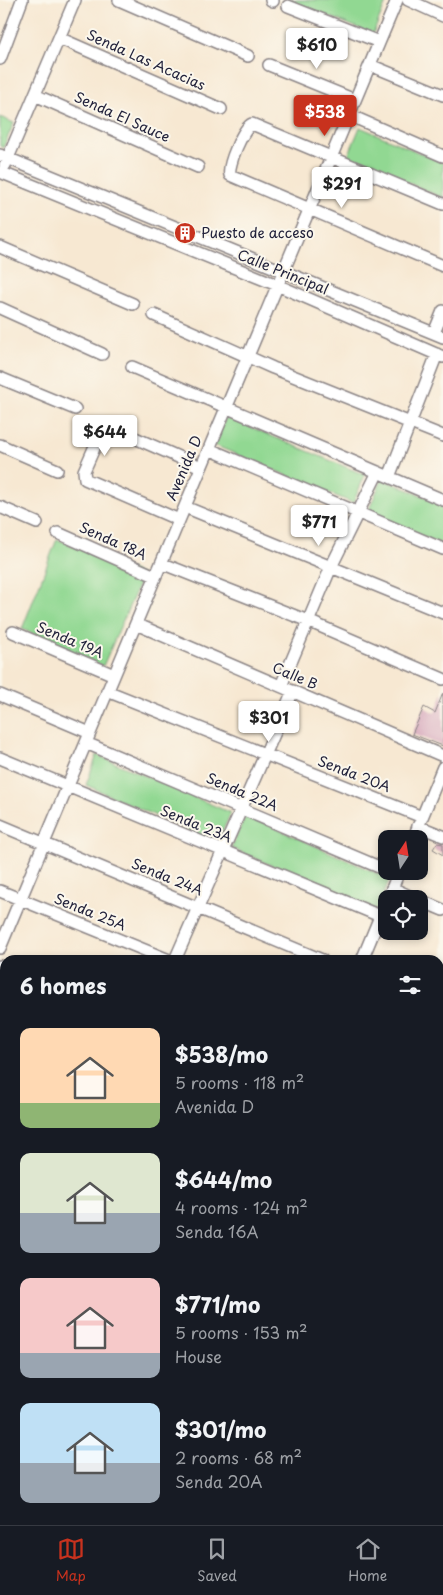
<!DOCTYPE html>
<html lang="en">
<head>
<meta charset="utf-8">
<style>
  body { margin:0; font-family:"Playpen Sans",sans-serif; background:#242831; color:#f1f3f6; height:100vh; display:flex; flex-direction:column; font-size:19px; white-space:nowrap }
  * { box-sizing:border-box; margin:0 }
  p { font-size:16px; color:#9ea1a6 }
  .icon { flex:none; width:28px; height:28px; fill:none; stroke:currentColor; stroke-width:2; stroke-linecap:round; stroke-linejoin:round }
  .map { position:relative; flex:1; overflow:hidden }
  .drawer { position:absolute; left:0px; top:955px; width:444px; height:570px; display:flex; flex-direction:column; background:#171b24; border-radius:15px 15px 0 0; box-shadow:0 2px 8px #0003 }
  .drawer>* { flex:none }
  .needle { width:32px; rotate:12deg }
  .buttons { position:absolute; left:378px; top:830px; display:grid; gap:10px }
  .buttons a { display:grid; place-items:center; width:50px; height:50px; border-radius:10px; background:#171b24; box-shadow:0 2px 8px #0003; font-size:25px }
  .price { position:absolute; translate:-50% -42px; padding:0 11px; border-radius:5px; background:#fff; color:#222; font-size:16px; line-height:32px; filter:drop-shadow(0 1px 2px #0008) }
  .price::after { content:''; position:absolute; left:50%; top:30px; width:15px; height:11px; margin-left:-8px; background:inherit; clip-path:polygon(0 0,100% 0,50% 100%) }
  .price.on { background:#c8321e; color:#fff }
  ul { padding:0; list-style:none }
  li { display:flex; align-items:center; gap:15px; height:125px; padding:0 20px }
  li span { display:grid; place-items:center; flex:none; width:140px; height:100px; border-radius:10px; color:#555 }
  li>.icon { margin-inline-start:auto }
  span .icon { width:60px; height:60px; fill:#fffc; stroke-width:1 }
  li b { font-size:21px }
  h2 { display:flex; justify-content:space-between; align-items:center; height:60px; padding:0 20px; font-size:21px }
  .tab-bar { display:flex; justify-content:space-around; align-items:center; height:70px; border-top:1px solid #363941; background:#171b24; font-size:14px; color:#9ea1a6 }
  .tab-bar a { display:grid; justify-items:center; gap:2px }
  .tab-bar .on { color:#c8321e }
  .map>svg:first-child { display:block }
  .green { fill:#91d892; stroke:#5a7d66 }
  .building { fill:#d3a1b7 }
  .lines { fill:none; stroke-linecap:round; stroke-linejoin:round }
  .street-casing { stroke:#8c8586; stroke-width:14 }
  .street { stroke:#fff; stroke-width:11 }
  .labels { text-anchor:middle; stroke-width:4; stroke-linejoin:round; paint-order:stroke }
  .street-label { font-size:14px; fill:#22223b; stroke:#fbf7ec }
  .poi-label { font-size:14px; fill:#22223b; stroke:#fbf7ec; text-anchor:start }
</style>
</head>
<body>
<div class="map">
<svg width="443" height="1525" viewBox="0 0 443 1525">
  <rect width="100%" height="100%" fill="#fbf7ec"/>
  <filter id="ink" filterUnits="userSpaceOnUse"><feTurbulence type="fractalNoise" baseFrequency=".02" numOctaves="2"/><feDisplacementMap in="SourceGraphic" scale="10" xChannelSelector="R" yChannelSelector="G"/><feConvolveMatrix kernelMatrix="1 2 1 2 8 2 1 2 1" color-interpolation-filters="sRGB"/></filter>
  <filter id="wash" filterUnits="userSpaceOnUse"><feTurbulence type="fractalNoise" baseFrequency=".0096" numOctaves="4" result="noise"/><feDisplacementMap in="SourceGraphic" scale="20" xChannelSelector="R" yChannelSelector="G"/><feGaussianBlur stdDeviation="1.12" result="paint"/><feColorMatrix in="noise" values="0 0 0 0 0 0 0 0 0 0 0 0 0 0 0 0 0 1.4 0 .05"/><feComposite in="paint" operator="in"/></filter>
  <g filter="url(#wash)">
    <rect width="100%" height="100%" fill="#f7e8d2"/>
    <!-- green -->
    <path class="green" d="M288 0H387L373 34Z
      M0 117 14 123 3 148 0 146Z
      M360 127 443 163V198L348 156Z
      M226 417 365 475 353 503 214 445Z
      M382 479 443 504V545L367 514Z
      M57 539 143 575 103 666 22 629Z
      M97 755 231 813 217 843 86 785Z
      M246 815 390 879 376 910 231 848Z"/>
    <g id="blocks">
      <!-- building -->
      <path class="building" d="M443 693V746L412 734 424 707 435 713Z
        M437 843 443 844V855L433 849Z"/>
    </g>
  </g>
  <g filter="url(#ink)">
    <use href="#blocks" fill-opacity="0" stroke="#8c8586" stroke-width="1"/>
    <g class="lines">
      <!-- street casing -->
      <g class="street-casing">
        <path id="street" d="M119 0 248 56
          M271 0 273 1
          M408 0 443 16
          M288 6 379 42
          M59 38 221 109
          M0 59 22 0
          M269 65 355 100
          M370 65 443 95
          M35 95 198 167
          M349 115 443 156
          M0 155 443 337
          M5 165 75 0
          M0 172 277 285 443 357
          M443 204 252 124C243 128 227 166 230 175L443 266
          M0 247 133 304
          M0 308 102 354
          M154 315 273 368 443 436
          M434 333 443 311
          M132 367 443 500
          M0 378 75 409
          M0 445 57 470
          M209 449 443 549
          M389 477 437 354
          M0 507 37 523
          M185 507 443 613
          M179 520 85 479 84 471 103 428 110 427 201 467
          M58 533 155 576
          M161 563 308 621 443 679
          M136 624 443 756
          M13 632 114 675
          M281 686 331 567 378 472
          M107 691 422 817
          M0 695 90 733
          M86 743 386 870
          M0 758 380 916
          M0 825 322 960
          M418 826 443 836
          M413 839 443 767
          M392 888 416 899
          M0 891 169 960
          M388 899 399 871
          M419 900 443 910
          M0 948 397 0
          M175 960 293 691
          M362 960 386 902
          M0 966 5 968
          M439 989 443 991
          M439 1066 443 1068
          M439 1150 443 1152"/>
      </g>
      <!-- street -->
      <use href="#street" class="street"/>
    </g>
  </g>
  <!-- icons -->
  <defs>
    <g id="building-disc" transform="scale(1.125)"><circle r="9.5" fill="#c8321e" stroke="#fbf7ec"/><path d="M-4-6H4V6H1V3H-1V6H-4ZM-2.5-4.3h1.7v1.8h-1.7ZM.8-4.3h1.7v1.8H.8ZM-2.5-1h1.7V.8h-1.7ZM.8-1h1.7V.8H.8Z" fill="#fff"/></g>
  </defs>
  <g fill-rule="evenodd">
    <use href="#building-disc" x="185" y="233"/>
  </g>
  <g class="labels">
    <!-- street labels -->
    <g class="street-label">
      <text transform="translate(146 60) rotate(24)" y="5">Senda Las Acacias</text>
      <text transform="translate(122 117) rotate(24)" y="5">Senda El Sauce</text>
      <text transform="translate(283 272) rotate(22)" y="5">Calle Principal</text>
      <text transform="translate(184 468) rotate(-67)" y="5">Avenida D</text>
      <text transform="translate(113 541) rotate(24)" y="5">Senda 18A</text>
      <text transform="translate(70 640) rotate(23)" y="5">Senda 19A</text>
      <text transform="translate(295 676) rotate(23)" y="5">Calle B</text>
      <text transform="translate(354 774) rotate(21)" y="5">Senda 20A</text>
      <text transform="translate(242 792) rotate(23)" y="5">Senda 22A</text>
      <text transform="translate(196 824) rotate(22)" y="5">Senda 23A</text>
      <text transform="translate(167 877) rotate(22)" y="5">Senda 24A</text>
      <text transform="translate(90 912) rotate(22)" y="5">Senda 25A</text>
    </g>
    <!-- poi labels -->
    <g class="poi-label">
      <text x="201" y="238">Puesto de acceso</text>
    </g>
  </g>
</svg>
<div class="buttons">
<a><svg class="needle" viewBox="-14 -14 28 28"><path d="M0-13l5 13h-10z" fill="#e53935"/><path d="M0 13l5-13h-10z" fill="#9ea1a6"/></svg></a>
<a><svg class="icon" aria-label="locate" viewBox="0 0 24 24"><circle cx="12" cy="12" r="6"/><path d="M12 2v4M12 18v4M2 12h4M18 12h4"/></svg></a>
</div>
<b class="price" style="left:317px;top:70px">$610</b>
<b class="price on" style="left:325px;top:137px">$538</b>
<b class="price" style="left:342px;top:209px">$291</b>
<b class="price" style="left:105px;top:457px">$644</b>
<b class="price" style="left:319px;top:547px">$771</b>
<b class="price" style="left:269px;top:743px">$301</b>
<section class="drawer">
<h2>6 homes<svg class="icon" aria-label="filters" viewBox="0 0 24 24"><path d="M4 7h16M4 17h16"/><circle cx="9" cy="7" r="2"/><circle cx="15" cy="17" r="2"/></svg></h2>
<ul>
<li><span style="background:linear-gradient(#ffd9b3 75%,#8fb573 0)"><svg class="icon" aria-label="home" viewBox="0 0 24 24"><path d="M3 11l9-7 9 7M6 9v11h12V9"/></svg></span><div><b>$538/mo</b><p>5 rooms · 118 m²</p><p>Avenida D</p></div></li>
<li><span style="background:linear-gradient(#dfe7d0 60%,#9aa5b1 0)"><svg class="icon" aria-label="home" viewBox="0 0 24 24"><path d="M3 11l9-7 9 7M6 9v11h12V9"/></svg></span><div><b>$644/mo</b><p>4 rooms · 124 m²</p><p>Senda 16A</p></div></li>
<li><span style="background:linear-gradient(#f6c9c9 75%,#9aa5b1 0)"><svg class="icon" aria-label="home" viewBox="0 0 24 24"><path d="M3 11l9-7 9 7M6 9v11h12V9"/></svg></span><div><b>$771/mo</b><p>5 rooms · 153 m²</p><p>House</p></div></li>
<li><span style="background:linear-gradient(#bfe0f5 60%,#9aa5b1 0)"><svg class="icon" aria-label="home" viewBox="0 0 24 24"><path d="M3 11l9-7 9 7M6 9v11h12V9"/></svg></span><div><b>$301/mo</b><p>2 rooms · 68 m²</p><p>Senda 20A</p></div></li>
</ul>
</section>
</div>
<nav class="tab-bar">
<a class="on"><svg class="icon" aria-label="map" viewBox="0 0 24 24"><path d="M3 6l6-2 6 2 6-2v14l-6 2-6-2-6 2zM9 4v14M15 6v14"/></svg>Map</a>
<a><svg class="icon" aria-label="saved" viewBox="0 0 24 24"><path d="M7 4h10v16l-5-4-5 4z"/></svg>Saved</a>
<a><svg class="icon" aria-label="home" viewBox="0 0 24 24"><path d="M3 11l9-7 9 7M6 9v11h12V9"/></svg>Home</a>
</nav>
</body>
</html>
